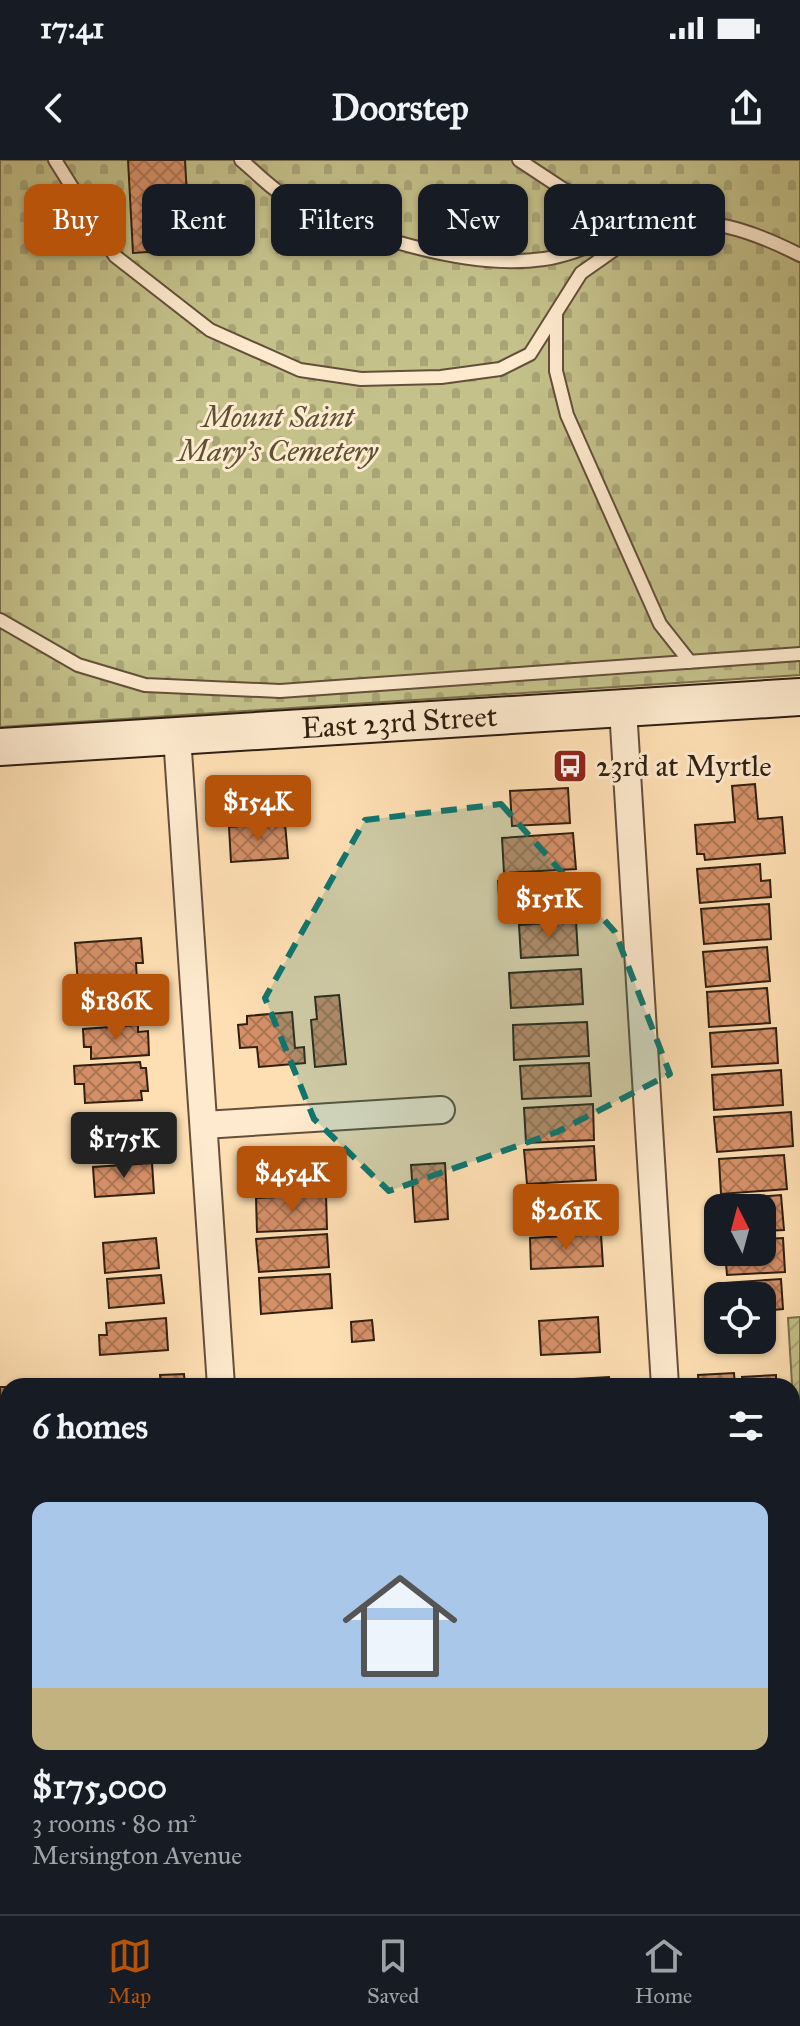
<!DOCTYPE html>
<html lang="en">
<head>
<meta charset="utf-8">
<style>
  body { margin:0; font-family:"IM FELL Great Primer",serif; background:#242831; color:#f1f3f6; height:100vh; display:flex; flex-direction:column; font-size:30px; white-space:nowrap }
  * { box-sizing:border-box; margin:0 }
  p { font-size:26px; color:#9ea1a6 }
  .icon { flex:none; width:44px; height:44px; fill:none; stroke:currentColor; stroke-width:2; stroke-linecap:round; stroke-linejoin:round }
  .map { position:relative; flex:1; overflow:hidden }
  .side { position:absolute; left:0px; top:1218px; width:800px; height:536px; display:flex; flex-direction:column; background:#171b24; border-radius:24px 24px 0 0; box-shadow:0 2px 6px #0004 }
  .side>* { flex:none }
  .guide { position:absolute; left:24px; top:24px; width:752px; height:72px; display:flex; gap:16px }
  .needle { width:52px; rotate:354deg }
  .controls { position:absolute; left:704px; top:1034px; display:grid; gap:16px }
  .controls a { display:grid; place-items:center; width:72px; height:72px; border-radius:16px; background:#171b24; box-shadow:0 2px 6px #0004; font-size:40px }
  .price { position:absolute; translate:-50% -68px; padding:0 18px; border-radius:8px; background:#b45309; color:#fff; font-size:26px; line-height:52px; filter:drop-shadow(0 2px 4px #0008) }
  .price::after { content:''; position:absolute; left:50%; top:48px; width:24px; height:18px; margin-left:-12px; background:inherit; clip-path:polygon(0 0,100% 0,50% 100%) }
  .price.active { background:#222; color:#fff }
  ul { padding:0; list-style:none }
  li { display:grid; align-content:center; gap:16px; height:424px; padding:0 32px }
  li+li { border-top:2px solid #363941 }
  li span { display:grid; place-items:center; height:248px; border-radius:16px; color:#555 }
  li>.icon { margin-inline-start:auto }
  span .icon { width:144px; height:144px; fill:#fffc; stroke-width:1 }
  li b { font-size:34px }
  h2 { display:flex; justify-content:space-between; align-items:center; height:96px; padding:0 32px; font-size:34px }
  .pill { padding:0 28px; border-radius:16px; background:#171b24; box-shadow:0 2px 6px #0004; font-size:28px; line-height:72px }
  .pill.active { background:#b45309; color:#fff }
  .status { display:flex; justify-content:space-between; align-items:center; height:56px; padding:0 40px; background:#171b24; direction:ltr }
  .status svg { height:22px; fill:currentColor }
  header { display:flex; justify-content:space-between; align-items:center; height:104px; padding:0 32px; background:#171b24; font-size:36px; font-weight:800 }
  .tab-bar { display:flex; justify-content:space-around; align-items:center; height:112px; border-top:2px solid #363941; background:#171b24; font-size:22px; color:#9ea1a6 }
  .tab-bar a { display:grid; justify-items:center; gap:4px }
  .tab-bar .active { color:#b45309 }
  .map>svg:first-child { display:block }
  .cemetery { fill:url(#cemetery-stones); stroke:#7a704e; stroke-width:2 }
  .garden { fill:url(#garden-furrows); stroke:#7a704e; stroke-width:2 }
  .building { fill:url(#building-cross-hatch); stroke:#301f11; stroke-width:2 }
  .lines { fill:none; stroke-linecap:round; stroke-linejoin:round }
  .lane-casing { stroke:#644f3a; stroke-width:16 }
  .street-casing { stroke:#644f3a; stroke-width:30 }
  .secondary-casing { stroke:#301f11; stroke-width:40 }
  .lane { stroke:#feeace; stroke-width:12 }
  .street { stroke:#feeace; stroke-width:26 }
  .secondary { stroke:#feeace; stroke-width:36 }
  .marked { fill:#0f766e; fill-opacity:0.2; stroke:#0f766e; stroke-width:6; stroke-dasharray:16 10; stroke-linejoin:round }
  .labels { text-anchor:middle; stroke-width:6; stroke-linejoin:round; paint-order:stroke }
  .park-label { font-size:30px; font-style:italic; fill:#5c5035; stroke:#feeace }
  .street-label { font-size:30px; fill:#301f11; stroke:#feeace }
  .poi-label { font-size:30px; fill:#301f11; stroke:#feeace; text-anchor:start }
</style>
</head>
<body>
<div class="status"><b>17:41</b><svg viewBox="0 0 49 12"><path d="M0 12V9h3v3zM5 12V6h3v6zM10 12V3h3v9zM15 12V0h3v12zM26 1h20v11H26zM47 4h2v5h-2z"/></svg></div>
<header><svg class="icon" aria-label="back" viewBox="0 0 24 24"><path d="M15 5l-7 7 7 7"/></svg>Doorstep<svg class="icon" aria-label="share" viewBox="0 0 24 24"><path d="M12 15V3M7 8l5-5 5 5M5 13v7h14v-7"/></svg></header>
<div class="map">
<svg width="800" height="1754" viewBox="0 0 800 1754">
  <defs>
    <pattern id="cemetery-stones" width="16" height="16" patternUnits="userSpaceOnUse" patternTransform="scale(2)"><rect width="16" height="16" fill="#c4c18a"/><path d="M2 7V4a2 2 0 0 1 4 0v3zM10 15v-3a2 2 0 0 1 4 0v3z" fill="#a9a576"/></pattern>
    <pattern id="garden-furrows" width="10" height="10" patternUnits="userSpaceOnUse" patternTransform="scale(2)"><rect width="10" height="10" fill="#c4c18a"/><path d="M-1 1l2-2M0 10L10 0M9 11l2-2" fill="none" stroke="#a9a576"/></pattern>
    <pattern id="building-cross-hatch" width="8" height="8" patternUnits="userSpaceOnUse" patternTransform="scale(2)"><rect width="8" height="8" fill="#d59068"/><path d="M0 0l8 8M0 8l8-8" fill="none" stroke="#ad7554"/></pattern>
  </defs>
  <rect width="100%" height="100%" fill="#fedfb3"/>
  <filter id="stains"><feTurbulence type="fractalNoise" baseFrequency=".0025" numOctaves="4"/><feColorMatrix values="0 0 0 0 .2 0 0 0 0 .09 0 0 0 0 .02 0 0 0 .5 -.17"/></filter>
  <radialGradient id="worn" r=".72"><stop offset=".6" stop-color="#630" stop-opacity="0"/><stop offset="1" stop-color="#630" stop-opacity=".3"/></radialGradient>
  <!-- cemetery -->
  <path class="cemetery" d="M0 0H800V515L0 567Z"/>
  <!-- garden -->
  <path class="garden" d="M800 1157V1291H796L788 1158Z"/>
  <!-- building -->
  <path class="building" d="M128 0H185L188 55 207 54 209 88 133 93Z
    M755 624 758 659 782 657 785 693 705 700 704 694H697L695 665 735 662 732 626Z
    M568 628 570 663 512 666 510 631Z
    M285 663 288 698 231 702 229 667Z
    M573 673 576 709 504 713 502 678Z
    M760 704 761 721 770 720 771 737 700 743 697 709Z
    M571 717 573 749 500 753 498 721Z
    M769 744 771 779 704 784 701 749Z
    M576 761 578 795 521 798 519 765Z
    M141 778 143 803H136L137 821 78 825 75 783Z
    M767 787 770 821 706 827 703 792Z
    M581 809 583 844 511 848 509 813Z
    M767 828 770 863 709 867 707 832Z
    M339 835 346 904 315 907 311 860 317 859 315 837Z
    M292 852 295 888 304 887 305 903 259 907 257 887 240 888 238 865 247 864V856Z
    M587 862 589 896 514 900 513 865Z
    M138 865V872L148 871 149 895 91 899V887H84L83 869Z
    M776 868 778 903 712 907 710 873Z
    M140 902 141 908H146L148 931H141L142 940 85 943 84 924H75L74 906Z
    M589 903 591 936 522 939 520 906Z
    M781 910 783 945 714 950 712 915Z
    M593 944 594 980 526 983 524 948Z
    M791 952 793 986 717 992 714 957Z
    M594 986 596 1020 527 1024 524 990Z
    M324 992 326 1028 255 1033 253 997Z
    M784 995 787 1029 721 1034 719 999Z
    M152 1003 154 1033 95 1037 93 1007Z
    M445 1003 448 1059 415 1062 411 1005Z
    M597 1029 598 1063 530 1067 528 1032Z
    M326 1035 327 1069 257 1072 256 1038Z
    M781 1035 784 1070 762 1071V1048H722V1040Z
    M327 1074 329 1107 259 1112 256 1079Z
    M601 1074 603 1106 531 1109 530 1078Z
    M156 1078 159 1108 105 1113 103 1083Z
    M783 1078 785 1112 727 1115 725 1092H762V1079Z
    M330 1114 332 1148 261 1154 259 1118Z
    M161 1115 164 1143 109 1148 107 1119Z
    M781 1119 783 1149 762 1151V1136H726L725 1123Z
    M598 1157 600 1192 541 1195 539 1161Z
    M166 1158 168 1190 100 1195 99 1175H107L106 1163Z
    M372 1160 374 1180 352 1182 351 1162Z
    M734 1213 735 1226H699L698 1215Z
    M184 1214 185 1226H161L160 1215Z
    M776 1215V1226H743L742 1217Z
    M609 1217 610 1226H522L521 1222Z
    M415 1219V1226H388L387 1221Z
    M292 1221V1226H254V1224Z
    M0 1227H8V1295H1Z
    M792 1357H796L799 1401 792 1402Z
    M792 1474H800V1496L792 1497Z
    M792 1646H800V1679L792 1680Z
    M553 1746 554 1754H489V1747Z
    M695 1746H761L762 1754H695Z"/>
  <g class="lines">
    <!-- lane casing -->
    <g class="lane-casing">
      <path id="lane" d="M55 0 115 96 210 170 300 210 361 219 441 217 500 209 530 194 581 113 648 66
        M241 0C257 13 274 32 293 41 360 76 469 110 544 99 580 94 613 73 649 66 704 54 751 70 800 95
        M519 0 563 29 648 66
        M556 155V211L567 255 660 464 690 502
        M0 460 78 505 145 525 280 531 800 494"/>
    </g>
    <!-- street casing -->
    <g class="street-casing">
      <path id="street" d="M623 549 665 1226
        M177 576 221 1226
        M204 965 441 950
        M792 1323 800 1322
        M0 1372H8
        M257 1746V1754
        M617 1746 618 1754"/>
    </g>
    <!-- secondary casing -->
    <g class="secondary-casing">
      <g id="secondary">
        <path id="s1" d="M0 587 800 537"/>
      </g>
    </g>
    <!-- lane -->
    <use href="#lane" class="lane"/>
    <!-- street -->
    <use href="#street" class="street"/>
    <!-- secondary -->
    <use href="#secondary" class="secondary"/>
  </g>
  <!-- marked area -->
  <path class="marked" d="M501 644 615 772 670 914 557 972 389 1031 314 959 265 838 365 660Z"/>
  <!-- icons -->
  <defs>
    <g id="bus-square" transform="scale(1.8)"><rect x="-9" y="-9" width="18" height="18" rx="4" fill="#8f2418" stroke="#feeace"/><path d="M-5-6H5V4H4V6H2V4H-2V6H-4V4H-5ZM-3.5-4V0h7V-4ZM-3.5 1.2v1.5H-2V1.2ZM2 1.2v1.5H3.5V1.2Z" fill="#fff"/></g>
  </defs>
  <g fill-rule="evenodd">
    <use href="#bus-square" x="570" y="606"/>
  </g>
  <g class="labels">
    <!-- park labels -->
    <g class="park-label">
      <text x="278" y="267">Mount Saint<tspan x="278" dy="34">Mary's Cemetery</tspan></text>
    </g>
    <!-- street labels -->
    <g class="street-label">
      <text dy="10" stroke="none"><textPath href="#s1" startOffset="400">East 23rd Street</textPath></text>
    </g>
    <!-- poi labels -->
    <g class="poi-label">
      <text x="596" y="616">23rd at Myrtle</text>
    </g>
  </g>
  <rect width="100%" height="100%" filter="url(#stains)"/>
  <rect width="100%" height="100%" fill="url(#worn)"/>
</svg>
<div class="controls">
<a><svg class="needle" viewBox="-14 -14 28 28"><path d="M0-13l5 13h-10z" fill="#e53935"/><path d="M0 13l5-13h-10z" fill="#9ea1a6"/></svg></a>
<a><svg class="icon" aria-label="locate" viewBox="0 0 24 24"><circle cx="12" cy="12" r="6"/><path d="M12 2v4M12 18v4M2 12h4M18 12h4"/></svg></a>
</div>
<b class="price" style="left:258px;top:683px">$154K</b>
<b class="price" style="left:549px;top:780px">$151K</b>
<b class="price" style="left:116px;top:882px">$186K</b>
<b class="price active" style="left:124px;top:1020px">$175K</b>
<b class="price" style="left:292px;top:1054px">$454K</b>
<b class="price" style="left:566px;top:1092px">$261K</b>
<div class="guide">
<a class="pill active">Buy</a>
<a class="pill">Rent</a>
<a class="pill">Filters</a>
<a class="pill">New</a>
<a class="pill">Apartment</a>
</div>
<section class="side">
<h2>6 homes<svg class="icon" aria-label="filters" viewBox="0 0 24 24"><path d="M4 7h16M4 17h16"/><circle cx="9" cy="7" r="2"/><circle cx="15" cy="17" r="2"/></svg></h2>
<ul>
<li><span style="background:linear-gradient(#a9c7e8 75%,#c2b280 0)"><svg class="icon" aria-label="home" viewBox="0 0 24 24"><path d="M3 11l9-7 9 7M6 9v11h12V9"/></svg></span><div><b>$175,000</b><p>3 rooms · 80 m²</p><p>Mersington Avenue</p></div></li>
</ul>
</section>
</div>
<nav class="tab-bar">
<a class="active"><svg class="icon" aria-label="map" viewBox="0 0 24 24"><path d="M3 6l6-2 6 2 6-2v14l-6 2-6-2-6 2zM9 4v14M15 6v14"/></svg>Map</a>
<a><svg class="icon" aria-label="saved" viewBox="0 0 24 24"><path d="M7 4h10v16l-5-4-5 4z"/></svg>Saved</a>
<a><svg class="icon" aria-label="home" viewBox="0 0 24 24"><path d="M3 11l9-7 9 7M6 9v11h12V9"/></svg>Home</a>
</nav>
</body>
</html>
